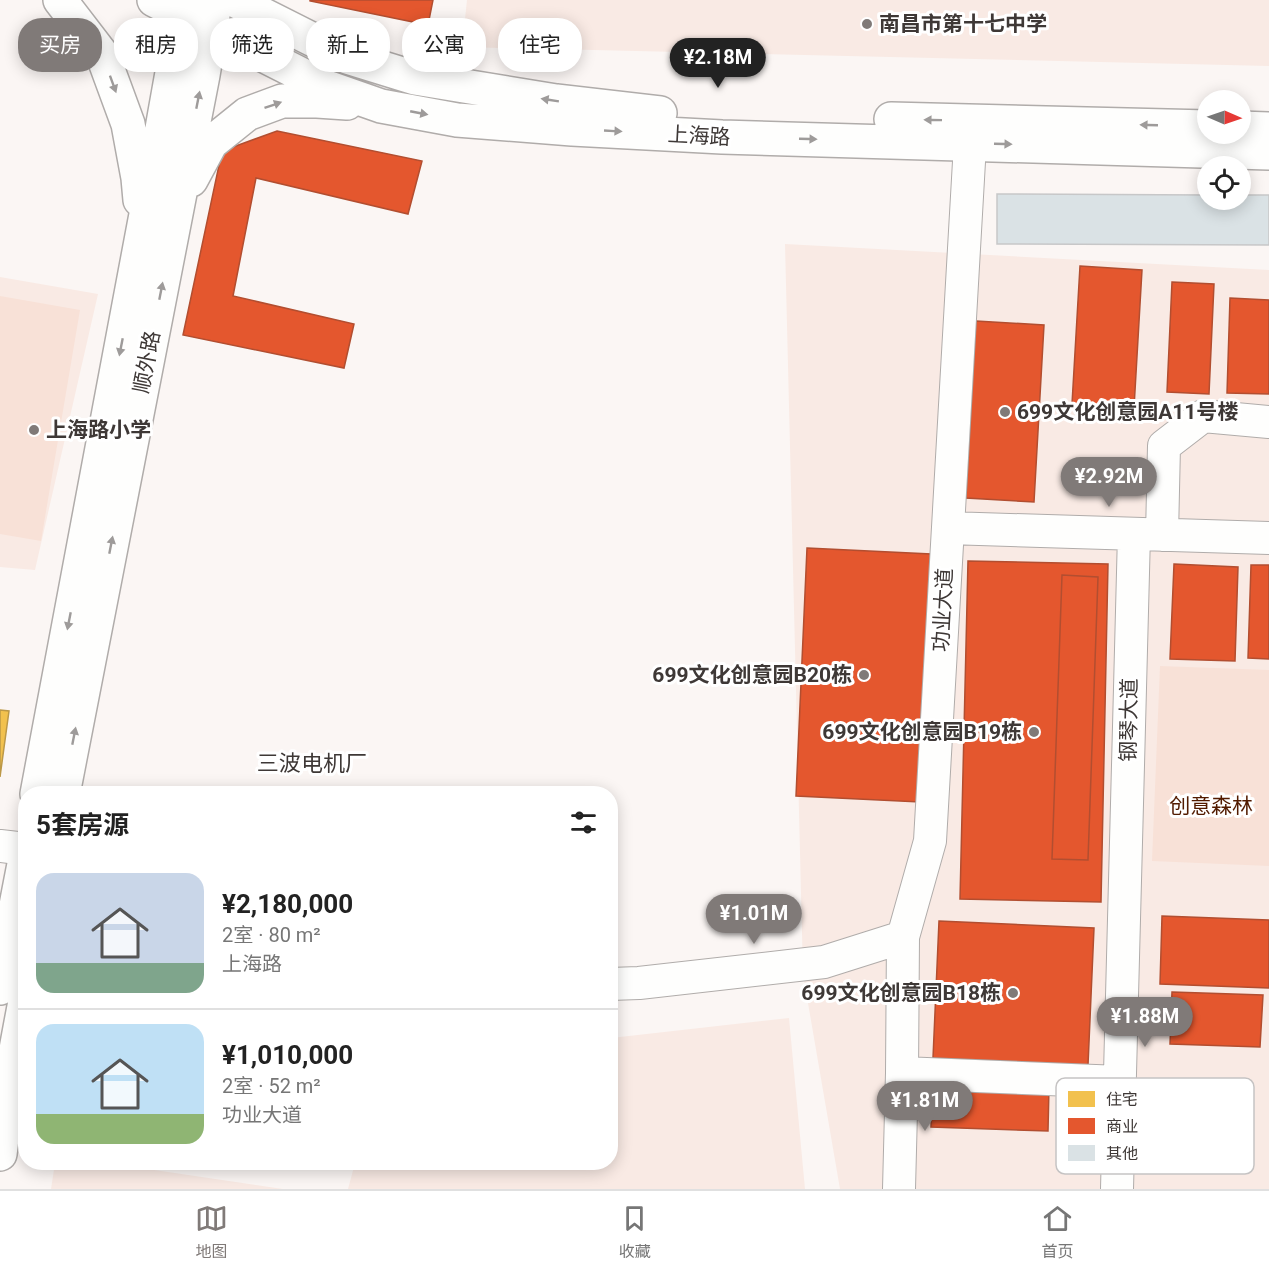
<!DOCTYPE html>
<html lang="zh">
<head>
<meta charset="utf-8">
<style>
  body { margin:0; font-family:Roboto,"Noto Sans SC",sans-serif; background:#f2f2f2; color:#222; height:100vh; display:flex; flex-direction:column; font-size:22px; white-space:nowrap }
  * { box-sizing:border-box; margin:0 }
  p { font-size:20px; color:#767676 }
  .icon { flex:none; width:33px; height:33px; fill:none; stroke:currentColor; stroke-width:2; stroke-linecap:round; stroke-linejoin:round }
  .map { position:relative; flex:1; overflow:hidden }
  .sheet { position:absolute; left:18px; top:786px; width:600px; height:384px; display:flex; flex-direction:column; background:#fff; border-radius:24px; box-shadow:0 3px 15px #0003 }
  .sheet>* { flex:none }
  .top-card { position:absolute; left:18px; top:18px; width:600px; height:54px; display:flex; gap:12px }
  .needle { width:39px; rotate:92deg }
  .tools { position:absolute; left:1197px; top:90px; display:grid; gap:12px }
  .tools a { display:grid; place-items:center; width:54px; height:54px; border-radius:50%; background:#fff; box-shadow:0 3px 15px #0003; font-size:30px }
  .price { position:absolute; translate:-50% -51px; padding:0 14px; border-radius:21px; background:#807a78; color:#fff; font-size:20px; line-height:39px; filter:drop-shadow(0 2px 3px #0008) }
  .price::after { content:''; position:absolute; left:50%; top:36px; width:18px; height:14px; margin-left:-9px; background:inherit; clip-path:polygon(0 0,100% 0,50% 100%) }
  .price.on { background:#222; color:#fff }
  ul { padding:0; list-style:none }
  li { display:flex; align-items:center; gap:18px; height:150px; padding:0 18px }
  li+li { border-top:2px solid #e0e0e0 }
  li span { display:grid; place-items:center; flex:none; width:168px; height:120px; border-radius:18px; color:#555 }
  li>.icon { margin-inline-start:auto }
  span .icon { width:72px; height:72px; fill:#fffc; stroke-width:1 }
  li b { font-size:26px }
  h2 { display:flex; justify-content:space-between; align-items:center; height:72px; padding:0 18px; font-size:26px }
  .chip { padding:0 21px; border-radius:24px; background:#fff; box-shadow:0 3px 15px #0003; font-size:21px; line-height:54px }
  .chip.on { background:#807a78; color:#fff }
  .dock { display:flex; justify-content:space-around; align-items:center; height:84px; border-top:2px solid #e0e0e0; background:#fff; font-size:16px; color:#767676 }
  .dock a { display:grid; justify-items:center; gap:3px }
  .dock .on { color:#807a78 }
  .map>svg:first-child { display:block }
  .built { fill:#f9eae4 }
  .green { fill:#f8e1d7 }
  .homes { fill:#f2c14e; stroke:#bc9847; stroke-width:1.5 }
  .shops { fill:#e4572e; stroke:#b24e30; stroke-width:1.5 }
  .building { fill:#dae2e5; stroke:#c7c7c8; stroke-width:1.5 }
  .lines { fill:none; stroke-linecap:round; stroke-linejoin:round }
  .minor-casing { stroke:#b0acaa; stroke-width:34 }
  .major-casing { stroke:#b0acaa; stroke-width:36 }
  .minor { stroke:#fefefd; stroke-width:32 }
  .major { stroke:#fefefd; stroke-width:33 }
  .oneway { fill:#9e9b9a }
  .poi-dot { fill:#807a78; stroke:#fff; stroke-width:2 }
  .labels { text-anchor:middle; stroke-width:6; stroke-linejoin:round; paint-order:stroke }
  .poi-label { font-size:21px; font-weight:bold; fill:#3e3836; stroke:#fff; text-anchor:start }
  .street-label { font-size:21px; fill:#3e3836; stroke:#fff }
  .park-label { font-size:21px; fill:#521b00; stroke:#fff }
  .neighbourhood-label { font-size:22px; fill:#3e3836; stroke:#fff }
  .key { fill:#fff; stroke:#c5c3c3; stroke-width:1.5 }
  .key-label { font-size:16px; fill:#3e3836 }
</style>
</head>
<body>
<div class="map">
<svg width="1269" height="1189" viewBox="0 0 1269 1189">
  <rect width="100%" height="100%" fill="#fbf6f4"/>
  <!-- built -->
  <path class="built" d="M467 0H1269V66L462 47Z
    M785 244 1269 270V1189H840L803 974Z
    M0 277 98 294 35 570 0 567Z
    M789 1018 805 1189H348L355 1163 610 1162 611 1038Z
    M55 1163H107L283 1189H51Z"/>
  <!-- green -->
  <path class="green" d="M0 296 80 310 41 541 0 534Z
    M1160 666 1269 670V866L1152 861Z"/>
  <!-- homes -->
  <path class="homes" d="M0 710 9 711 0 777Z"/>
  <!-- shops -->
  <path class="shops" d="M310 0H433L428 25 310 1Z
    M277 131 422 161 408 214 256 178 233 296 354 324 344 368 183 335 222 151Z
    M1080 266 1142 270 1134 408 1072 404Z
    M1172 282 1214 284 1209 394 1167 392Z
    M1230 298 1269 300V394L1227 393Z
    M976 321 1044 325 1034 502 966 498Z
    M807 548 931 554 920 802 796 796Z
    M968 561 1108 564 1101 902 960 899Z
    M1174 564 1238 567 1235 661 1170 659Z
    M1251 565H1269V659L1248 658Z
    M1062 575 1098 577 1088 860 1052 859Z
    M1162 916 1269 920V988L1160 984Z
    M939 921 1094 928 1088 1065 933 1058Z
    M1172 992 1263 995 1260 1047 1170 1044Z
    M933 1083 1049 1087 1048 1131 931 1127Z"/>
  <!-- building -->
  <path class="building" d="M997 194 1208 195V200H1240V195H1269V245L997 244Z"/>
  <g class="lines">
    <!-- minor casing -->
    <g class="minor-casing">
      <path id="minor" d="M948 528 1269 538
        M1162 535 1164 446 1203 416 1269 422
        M0 846 26 849
        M610 984 639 983 824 962 903 937
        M902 1073 1120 1082
        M899 1189 902 1073 903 937 930 841 970 144
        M1117 1189 1134 534"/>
    </g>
    <!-- major casing -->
    <g class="major-casing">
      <path id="major" d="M60 0 103 56 128 124 138 178 140 200
        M154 0 324 86 381 106 457 120 572 129 722 137 1269 153
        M234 0 347 57 415 78 556 101 660 113
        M891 119 1208 127
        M1240 128 1269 129
        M191 180 211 143 247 114 282 101H317L347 103
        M37 794 160 140 185 0
        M63 794 203 75 214 9
        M0 988 26 854
        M0 1154 8 1092 26 996"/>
    </g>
    <!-- minor -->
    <use href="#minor" class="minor"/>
    <!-- major -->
    <use href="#major" class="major"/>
  </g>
  <!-- one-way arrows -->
  <defs><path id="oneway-solid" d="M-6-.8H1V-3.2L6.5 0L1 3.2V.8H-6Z" transform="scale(1.5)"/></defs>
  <g class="oneway">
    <use href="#oneway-solid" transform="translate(113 84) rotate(70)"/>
    <use href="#oneway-solid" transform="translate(198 100) rotate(-79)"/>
    <use href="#oneway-solid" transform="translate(550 100) rotate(-171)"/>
    <use href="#oneway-solid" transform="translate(273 105) rotate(-19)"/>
    <use href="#oneway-solid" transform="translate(419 113) rotate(11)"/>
    <use href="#oneway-solid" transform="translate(933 120) rotate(-179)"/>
    <use href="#oneway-solid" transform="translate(1149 125) rotate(-178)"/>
    <use href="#oneway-solid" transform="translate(613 131) rotate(3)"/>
    <use href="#oneway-solid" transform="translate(808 139) rotate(2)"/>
    <use href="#oneway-solid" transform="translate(1003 144) rotate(2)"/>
    <use href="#oneway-solid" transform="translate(161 291) rotate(-79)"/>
    <use href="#oneway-solid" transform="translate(121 347) rotate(101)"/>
    <use href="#oneway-solid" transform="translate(111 545) rotate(-79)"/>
    <use href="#oneway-solid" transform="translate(69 621) rotate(101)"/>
    <use href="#oneway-solid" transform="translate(74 736) rotate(-79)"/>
  </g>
  <!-- markers -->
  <g class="poi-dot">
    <circle cx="867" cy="24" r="6"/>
    <circle cx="1005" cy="412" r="6"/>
    <circle cx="34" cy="430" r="6"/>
    <circle cx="864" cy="675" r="6"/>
    <circle cx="1034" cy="732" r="6"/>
    <circle cx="1013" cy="993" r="6"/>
  </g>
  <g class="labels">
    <!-- poi labels -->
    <g class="poi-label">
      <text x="879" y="31">南昌市第十七中学</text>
      <text x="1017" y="419">699文化创意园A11号楼</text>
      <text x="46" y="437">上海路小学</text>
      <text x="852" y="682" text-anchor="end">699文化创意园B20栋</text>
      <text x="1022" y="739" text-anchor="end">699文化创意园B19栋</text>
      <text x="1001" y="1000" text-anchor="end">699文化创意园B18栋</text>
    </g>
    <!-- street labels -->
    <g class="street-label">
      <text transform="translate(699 136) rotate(3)" y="7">上海路</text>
      <text transform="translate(147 362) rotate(-79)" y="7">顺外路</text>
      <text transform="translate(943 610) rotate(-87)" y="7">功业大道</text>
      <text transform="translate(1129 720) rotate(-89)" y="7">钢琴大道</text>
    </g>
    <!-- park labels -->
    <g class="park-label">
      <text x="1211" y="813">创意森林</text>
    </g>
    <!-- neighbourhood labels -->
    <g class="neighbourhood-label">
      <text x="312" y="771">三波电机厂</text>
    </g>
  </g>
  <!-- legend -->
  <rect x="1056" y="1078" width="198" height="96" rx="9" class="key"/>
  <rect x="1068" y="1091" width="27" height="16" fill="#f2c14e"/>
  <rect x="1068" y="1118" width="27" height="16" fill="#e4572e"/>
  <rect x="1068" y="1145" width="27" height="16" fill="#dae2e5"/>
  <g class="key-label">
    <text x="1106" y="1105">住宅</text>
    <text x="1106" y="1132">商业</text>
    <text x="1106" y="1159">其他</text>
  </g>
</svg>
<div class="tools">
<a><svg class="needle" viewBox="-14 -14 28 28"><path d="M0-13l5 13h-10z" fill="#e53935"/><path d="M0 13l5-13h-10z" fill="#767676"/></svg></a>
<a><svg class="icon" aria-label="locate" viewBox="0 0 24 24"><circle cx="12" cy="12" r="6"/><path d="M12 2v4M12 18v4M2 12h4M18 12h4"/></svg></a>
</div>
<b class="price on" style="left:718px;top:89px">¥2.18M</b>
<b class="price" style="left:1109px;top:508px">¥2.92M</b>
<b class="price" style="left:754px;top:945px">¥1.01M</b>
<b class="price" style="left:1145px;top:1048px">¥1.88M</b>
<b class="price" style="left:925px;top:1132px">¥1.81M</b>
<div class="top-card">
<a class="chip on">买房</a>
<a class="chip">租房</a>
<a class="chip">筛选</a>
<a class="chip">新上</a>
<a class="chip">公寓</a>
<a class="chip">住宅</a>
</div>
<section class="sheet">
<h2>5套房源<svg class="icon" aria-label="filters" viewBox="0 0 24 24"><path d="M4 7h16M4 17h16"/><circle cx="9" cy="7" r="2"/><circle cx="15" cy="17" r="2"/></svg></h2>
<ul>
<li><span style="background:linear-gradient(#c9d6e8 75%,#7fa58c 0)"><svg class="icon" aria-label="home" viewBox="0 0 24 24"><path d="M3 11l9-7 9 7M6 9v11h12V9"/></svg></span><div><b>¥2,180,000</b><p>2室 · 80 m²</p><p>上海路</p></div></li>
<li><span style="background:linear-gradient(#bfe0f5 75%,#8fb573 0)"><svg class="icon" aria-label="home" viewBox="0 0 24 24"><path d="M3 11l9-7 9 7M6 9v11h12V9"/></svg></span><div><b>¥1,010,000</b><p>2室 · 52 m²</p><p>功业大道</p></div></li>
</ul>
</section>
</div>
<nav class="dock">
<a class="on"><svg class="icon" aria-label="map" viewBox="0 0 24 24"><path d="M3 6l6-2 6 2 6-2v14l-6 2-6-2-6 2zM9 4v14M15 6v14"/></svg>地图</a>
<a><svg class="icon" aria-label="saved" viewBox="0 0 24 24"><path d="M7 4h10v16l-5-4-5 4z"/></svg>收藏</a>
<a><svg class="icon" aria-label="home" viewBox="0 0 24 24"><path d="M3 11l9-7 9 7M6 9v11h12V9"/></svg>首页</a>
</nav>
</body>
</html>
